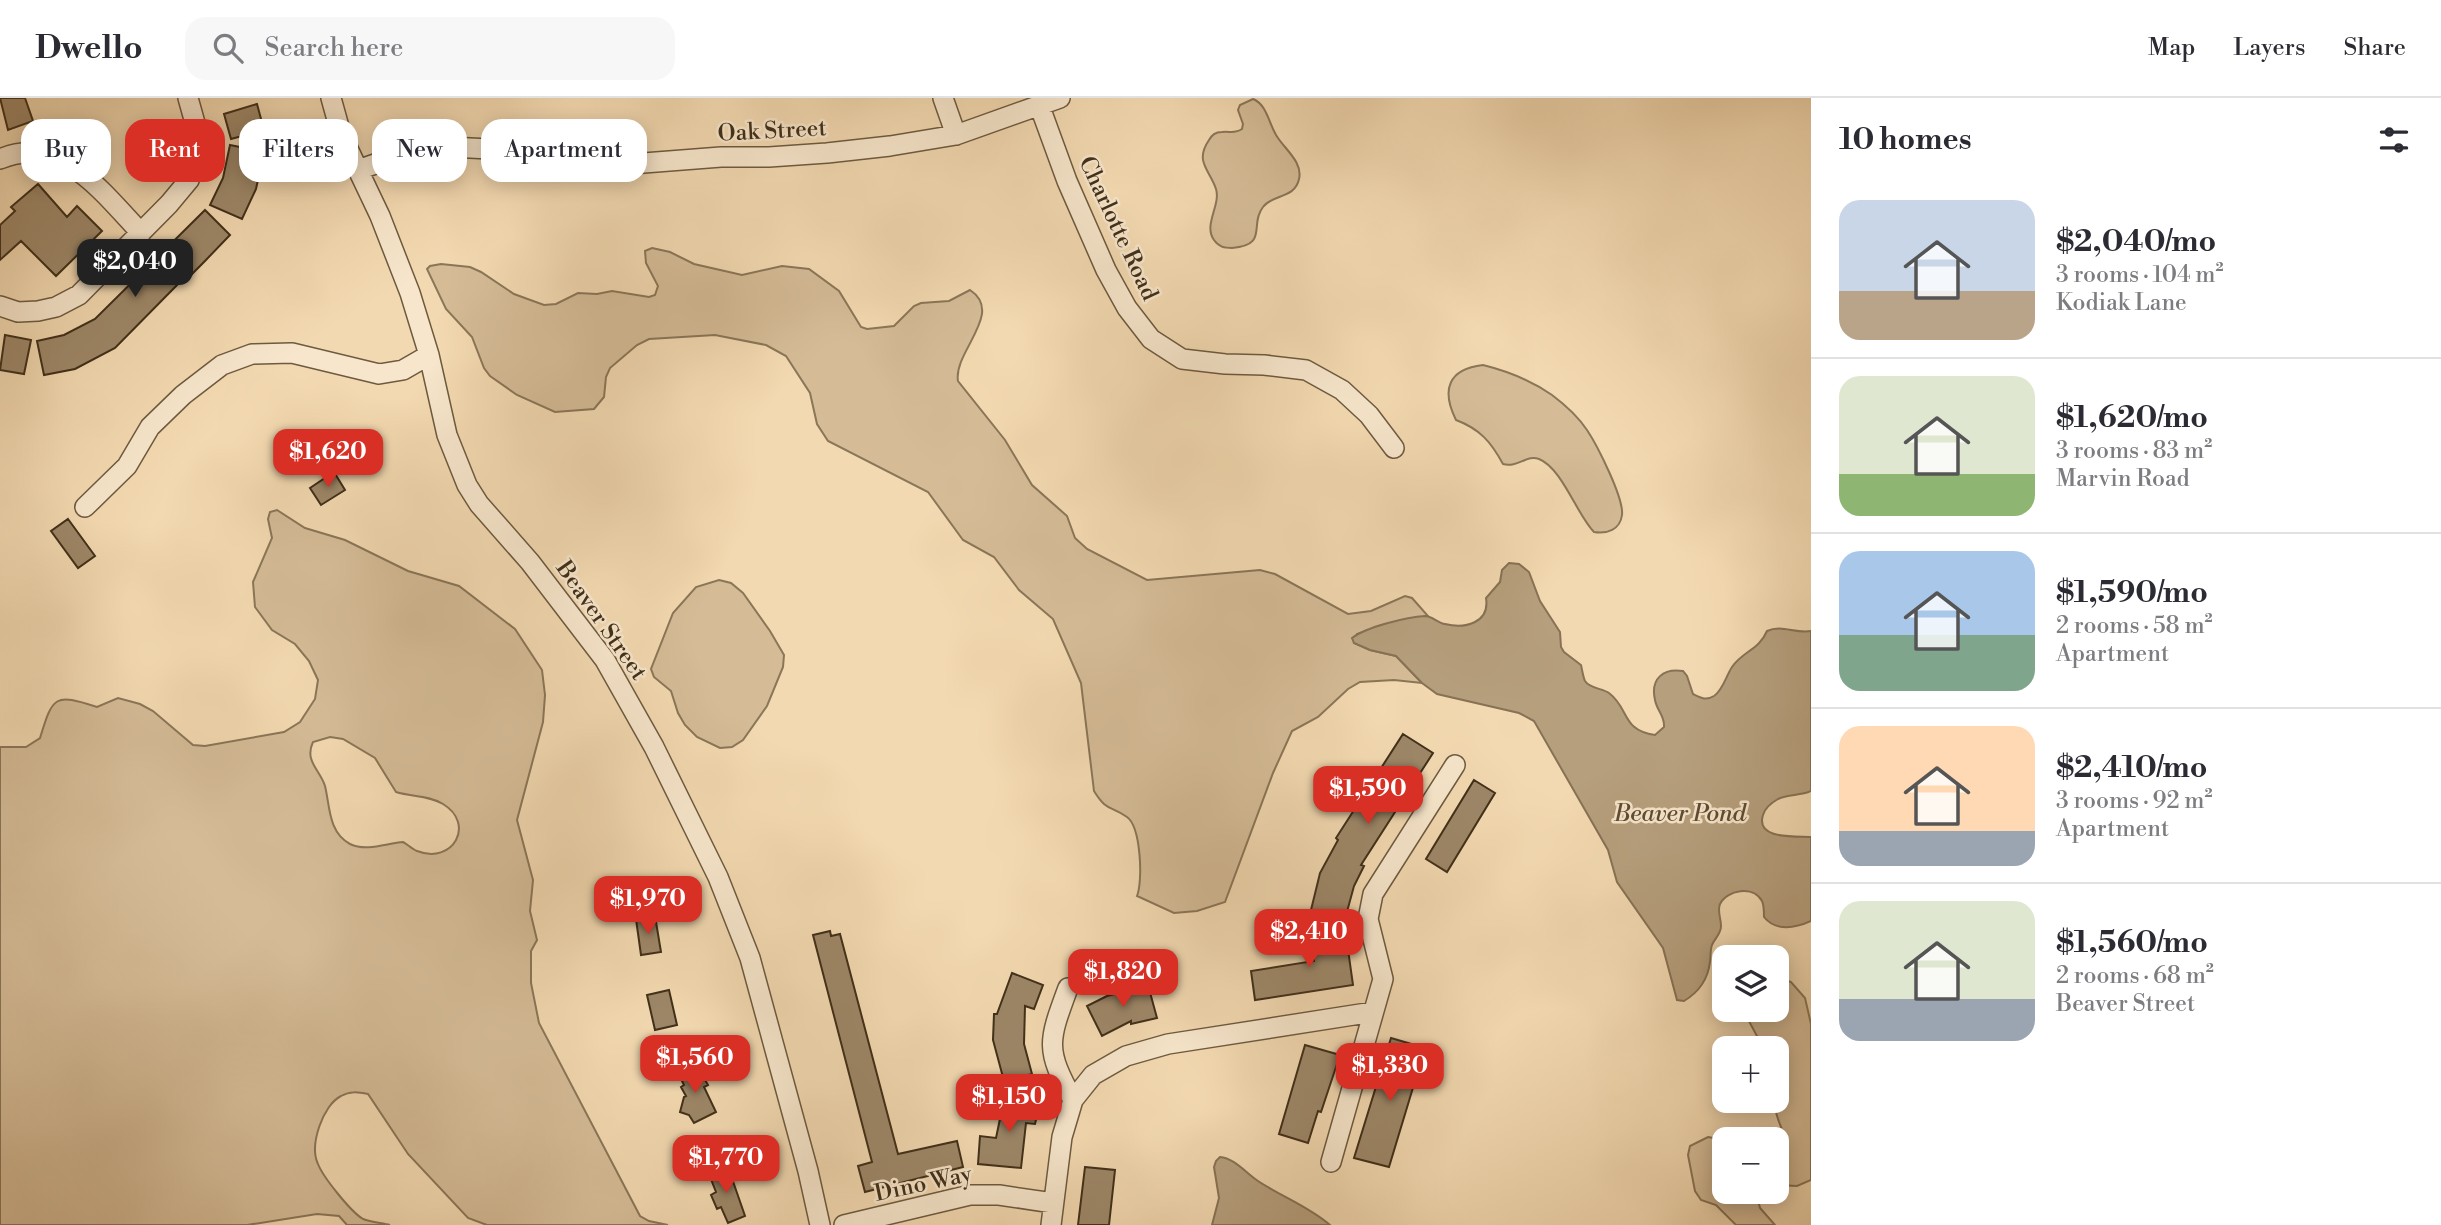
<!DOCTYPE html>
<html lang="en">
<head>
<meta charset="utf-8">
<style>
  body { margin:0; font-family:"Libre Bodoni",serif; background:#f7f7f7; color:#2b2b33; height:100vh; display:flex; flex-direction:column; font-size:26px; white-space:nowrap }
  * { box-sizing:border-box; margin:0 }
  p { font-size:23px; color:#7c7c81 }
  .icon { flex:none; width:38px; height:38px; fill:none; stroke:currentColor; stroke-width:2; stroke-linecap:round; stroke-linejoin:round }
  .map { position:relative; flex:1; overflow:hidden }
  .side { display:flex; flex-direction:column; background:#fff; width:630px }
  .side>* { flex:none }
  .top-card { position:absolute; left:21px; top:21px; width:665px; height:63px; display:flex; gap:14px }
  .tools { position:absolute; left:1712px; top:847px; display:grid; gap:14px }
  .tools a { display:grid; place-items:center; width:77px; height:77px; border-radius:14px; background:#fff; box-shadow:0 4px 18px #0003; font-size:35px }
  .price { position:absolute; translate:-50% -60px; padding:0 16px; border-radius:14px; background:#d93025; color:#fff; font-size:23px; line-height:46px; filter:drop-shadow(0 2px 4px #0008) }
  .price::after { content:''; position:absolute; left:50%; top:42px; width:21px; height:16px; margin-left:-10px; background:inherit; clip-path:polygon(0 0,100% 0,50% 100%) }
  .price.current { background:#222; color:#fff }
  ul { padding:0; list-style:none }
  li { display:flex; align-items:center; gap:21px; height:175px; padding:0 28px }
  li+li { border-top:2px solid #e1e1e2 }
  li span { display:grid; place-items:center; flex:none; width:196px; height:140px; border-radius:21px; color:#555 }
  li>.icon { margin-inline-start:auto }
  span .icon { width:84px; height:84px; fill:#fffc; stroke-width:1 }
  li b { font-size:30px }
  h2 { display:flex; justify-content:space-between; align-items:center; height:84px; padding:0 28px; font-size:30px }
  .tag { padding:0 24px; border-radius:21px; background:#fff; box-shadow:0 4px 18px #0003; font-size:24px; line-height:63px }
  .tag.current { background:#d93025; color:#fff }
  header { display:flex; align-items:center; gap:42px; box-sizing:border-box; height:98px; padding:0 35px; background:#fff; border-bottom:2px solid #e1e1e2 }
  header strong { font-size:33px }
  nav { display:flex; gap:38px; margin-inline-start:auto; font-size:24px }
  .search { width:490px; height:63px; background:#f7f7f7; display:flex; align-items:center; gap:18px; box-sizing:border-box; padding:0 24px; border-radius:21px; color:#7c7c81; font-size:26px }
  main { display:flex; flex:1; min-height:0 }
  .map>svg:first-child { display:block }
  .green { fill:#d5bc97; stroke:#8a7658; stroke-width:2; fill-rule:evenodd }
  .water { fill:#b69f7d; stroke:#877255; stroke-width:2 }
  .building { fill:#9d8768; stroke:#402f19; stroke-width:2 }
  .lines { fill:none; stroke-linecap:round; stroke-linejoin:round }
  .minor-casing { stroke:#6d5a3f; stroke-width:22 }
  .minor { stroke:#f7e6cc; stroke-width:19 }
  .labels { text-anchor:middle; stroke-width:5; stroke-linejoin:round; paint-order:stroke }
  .street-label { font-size:23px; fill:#402f19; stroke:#f7e6cc }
  .water-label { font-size:24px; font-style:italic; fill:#5e4b32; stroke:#f7e6cc }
</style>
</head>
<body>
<header>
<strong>Dwello</strong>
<div class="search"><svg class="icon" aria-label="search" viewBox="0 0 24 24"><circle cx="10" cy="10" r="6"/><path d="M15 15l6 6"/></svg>Search here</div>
<nav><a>Map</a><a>Layers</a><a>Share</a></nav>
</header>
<main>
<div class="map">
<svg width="1811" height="1127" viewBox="0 0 1811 1127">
  <rect width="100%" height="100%" fill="#f3d9b1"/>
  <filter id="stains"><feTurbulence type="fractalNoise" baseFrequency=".00286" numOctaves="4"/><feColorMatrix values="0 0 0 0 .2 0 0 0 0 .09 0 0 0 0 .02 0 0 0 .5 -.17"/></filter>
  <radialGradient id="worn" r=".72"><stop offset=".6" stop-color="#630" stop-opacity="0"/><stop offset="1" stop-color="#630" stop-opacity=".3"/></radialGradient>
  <!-- green -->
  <path class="green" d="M1253 1C1268 7 1269 28 1278 40 1286 52 1303 65 1299 81 1295 101 1272 96 1263 109 1249 127 1269 147 1232 150 1224 150 1219 149 1214 142 1203 127 1221 107 1216 91 1210 72 1194 64 1209 42 1212 37 1215 34 1222 34 1230 33 1235 36 1242 31L1243 26 1238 12 1240 7Z
    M652 150 670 154 694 166 742 177 782 168 809 171 839 193 861 229 867 231 894 228 914 208 921 205 949 203 970 192C1005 215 953 254 958 283L1005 342 1032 387 1067 418 1075 440 1087 451 1147 482 1260 472 1275 476 1348 516 1371 513 1405 498 1412 500 1428 518 1383 527 1357 536 1354 545 1370 552 1396 558 1422 585 1394 582 1360 584 1348 591 1318 619 1292 633 1273 675 1225 804 1197 813 1174 815 1137 798C1143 783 1141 729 1127 719 1110 707 1107 714 1094 693L1081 585 1053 521 1019 492 994 459 963 442 928 394 828 343 817 326 810 295 786 258 766 247 715 237 649 241 637 247 610 270 606 279 604 299 594 311 555 314 517 297 490 278 484 270 472 239 446 211 427 171 430 168 441 166 470 169 481 174 514 196 544 207 556 206 578 195 597 196 612 193 649 199 655 197 658 188 646 165 645 153Z
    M1483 267C1507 273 1532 283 1552 297 1564 306 1579 320 1587 332 1597 347 1624 400 1622 417 1620 432 1607 436 1594 434 1577 417 1562 370 1539 361 1527 356 1518 370 1503 366 1491 344 1480 331 1456 322 1441 292 1448 271 1483 267Z
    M277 412 305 430 345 442 408 473 459 488 515 531 542 572 545 597 543 624 517 722 533 782 530 813 537 842 531 853V885L539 925 640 1118 649 1123 668 1127H487L468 1120 408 1056 368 996C358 994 350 993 341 998 323 1007 309 1047 318 1066 323 1079 351 1114 363 1121 371 1124 382 1125 390 1127H347L339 1118 317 1116 247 1127H0V649H26L40 640C53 598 54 595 97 609L118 600 140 606 153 613 193 647 205 648 284 634 300 624 315 601 318 582 309 563 295 546 272 532 255 509 253 484 272 440 268 421 270 414ZM330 639 343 641 375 660 396 694C412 699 428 697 443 706 476 726 453 767 417 753 412 751 407 746 403 744 387 745 367 754 350 746 328 734 330 708 325 688 320 672 304 663 313 644Z
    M719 482 731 485 743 495 770 533 784 557 783 569 767 608 743 642 732 649 720 650 697 639 685 627 678 615 671 593 654 579 651 571 673 515 696 489Z
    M1776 878 1791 884 1805 900 1811 926V1082L1797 1088 1776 1087V1060L1784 1059C1794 1043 1775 1027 1775 1006 1776 992 1788 971 1776 958V950H1768L1758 940 1743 912H1776Z
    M1708 1039 1719 1041 1724 1045V1094H1764L1758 1102 1760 1110 1775 1127H1736L1716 1107 1701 1102 1695 1093 1688 1057 1690 1048Z"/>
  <!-- water -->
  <path class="water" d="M1509 465 1519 466 1529 474 1540 503 1560 534 1561 549 1564 554 1581 567C1582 571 1583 579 1585 583 1590 591 1602 590 1609 595 1630 611 1621 632 1655 637L1664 629C1665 618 1657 613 1655 602 1650 580 1664 570 1683 573L1687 578 1693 596C1701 600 1706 603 1714 598 1723 592 1726 578 1732 569 1743 553 1759 552 1767 533 1782 526 1795 536 1811 533V693C1801 698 1788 696 1778 701 1771 705 1765 710 1763 717 1755 742 1796 738 1811 739V823C1796 830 1776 834 1764 819 1764 814 1764 807 1762 803 1753 787 1727 792 1720 806 1717 813 1721 820 1721 828 1721 836 1715 840 1712 847 1710 852 1711 859 1710 864 1708 881 1699 894 1684 903L1677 902 1663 850 1617 784 1608 752 1534 623 1519 615 1437 596 1422 585 1396 558 1370 552 1354 545 1352 540C1366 529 1407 519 1425 518 1432 518 1438 525 1445 526 1465 531 1490 525 1486 500L1500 484 1502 472Z
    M1220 1059C1234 1060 1246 1075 1258 1083 1282 1099 1308 1108 1330 1127H1212L1219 1100 1214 1069 1216 1063Z"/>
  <!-- building -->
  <path class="building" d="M0 0H25L33 23 8 32Z
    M257 6 264 32 231 41 224 16Z
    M230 47 264 54 256 91 242 121 210 107 223 80Z
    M38 86 67 119 77 108 102 133 56 178 21 143 0 162V127L15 113 11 109Z
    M205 112 230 137 204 164 186 182 184 180 115 250 75 271 44 277 37 243 64 237 95 221Z
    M5 237 31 242 24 276 0 272Z
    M334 374 345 392 321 407 310 390Z
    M68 421 95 458 78 470 51 433Z
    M1403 636 1433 655 1361 767 1364 768 1354 788 1345 821 1311 812 1320 775 1338 742 1336 740Z
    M1474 682 1495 695 1447 774 1426 761Z
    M655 818 661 854 641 857 636 821Z
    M1345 830 1353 887 1255 902 1251 873 1314 863 1310 835Z
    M830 833 831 838 840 836 898 1056 957 1043 963 1069 865 1094 858 1068 872 1064 813 837Z
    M1012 875 1043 887 1034 911 1025 908 1024 946 1032 976 1004 983 993 942 994 916H997Z
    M1148 887 1157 920 1131 926V923L1102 938 1087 908 1107 898Z
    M669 892 677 927 655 932 647 897Z
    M1391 940 1425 950 1389 1069 1354 1060Z
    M1305 947 1340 957 1321 1014 1318 1013 1308 1045 1279 1036Z
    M693 967 697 975 700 973 708 987 704 989 716 1014 694 1025 689 1017 680 1014 684 999 686 998 681 989 684 987 678 975Z
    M1005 997 1040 1005 1035 1026 1026 1025 1021 1070 978 1066 980 1038 996 1040Z
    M728 1069 745 1118 728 1125 721 1109 717 1111 711 1097 716 1094 709 1076Z
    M1085 1069 1115 1072 1109 1127H1078Z"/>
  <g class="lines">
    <!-- minor casing -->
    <g class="minor-casing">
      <path id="minor" d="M331 0 341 36 380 118 410 195 429 257 447 337 467 387 479 406 530 464 605 562 654 649 718 779 750 860 808 1073 820 1127
        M943 0 956 37
        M1040 9 1067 83 1106 172 1127 210 1151 241 1182 261 1225 266 1264 267 1306 272 1342 292 1369 317 1394 350
        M0 61C60 35 104 96 141 135
        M358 72 412 53 450 49 490 51 547 65 592 69 721 59H769L827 55 890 48 956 37 1060 0
        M0 208 18 214 38 213 56 209 79 197 169 106 189 82 196 62 195 25 188 0
        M85 409 127 368 150 329 183 297 222 267 252 256 292 255 379 276 403 272 429 257
        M1068 890C1048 944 1045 951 1073 1002
        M1331 1064 1383 881 1368 821 1373 796 1455 667
        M844 1127 970 1097H999L1053 1105
        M1051 1127 1062 1039 1073 1002 1093 977 1126 958 1168 946 1373 914"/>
    </g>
    <!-- minor -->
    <use href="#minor" class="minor"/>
  </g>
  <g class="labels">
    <!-- street labels -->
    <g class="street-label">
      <text transform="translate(772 32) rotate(-3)" y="8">Oak Street</text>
      <text transform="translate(1119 130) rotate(65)" y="8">Charlotte Road</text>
      <text transform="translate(602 522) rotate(55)" y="8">Beaver Street</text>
      <text transform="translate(923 1085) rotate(-12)" y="8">Dino Way</text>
    </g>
    <!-- water labels -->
    <g class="water-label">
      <text x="1680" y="723">Beaver Pond</text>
    </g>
  </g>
  <rect width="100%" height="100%" filter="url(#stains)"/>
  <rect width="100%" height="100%" fill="url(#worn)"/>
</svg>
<div class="tools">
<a><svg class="icon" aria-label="layers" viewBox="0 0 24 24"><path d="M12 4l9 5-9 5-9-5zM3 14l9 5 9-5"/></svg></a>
<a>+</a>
<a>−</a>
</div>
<b class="price current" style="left:135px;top:201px">$2,040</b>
<b class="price" style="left:328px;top:391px">$1,620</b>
<b class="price" style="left:1368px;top:728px">$1,590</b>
<b class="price" style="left:648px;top:838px">$1,970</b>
<b class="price" style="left:1309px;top:871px">$2,410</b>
<b class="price" style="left:1123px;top:911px">$1,820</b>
<b class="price" style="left:695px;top:997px">$1,560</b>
<b class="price" style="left:1390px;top:1005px">$1,330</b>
<b class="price" style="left:1009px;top:1036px">$1,150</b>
<b class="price" style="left:726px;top:1097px">$1,770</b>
<div class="top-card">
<a class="tag">Buy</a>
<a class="tag current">Rent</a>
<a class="tag">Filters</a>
<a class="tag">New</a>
<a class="tag">Apartment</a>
</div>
</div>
<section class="side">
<h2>10 homes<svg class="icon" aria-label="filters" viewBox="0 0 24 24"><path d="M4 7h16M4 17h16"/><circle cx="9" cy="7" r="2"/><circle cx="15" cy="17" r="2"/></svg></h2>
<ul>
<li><span style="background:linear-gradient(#c9d6e8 65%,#b9a48a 0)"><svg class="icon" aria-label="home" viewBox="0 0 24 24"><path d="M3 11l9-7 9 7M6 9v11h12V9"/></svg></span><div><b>$2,040/mo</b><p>3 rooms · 104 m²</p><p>Kodiak Lane</p></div></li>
<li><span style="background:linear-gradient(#dfe7d0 70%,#8fb573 0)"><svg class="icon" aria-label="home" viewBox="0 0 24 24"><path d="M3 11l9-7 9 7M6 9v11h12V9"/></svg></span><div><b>$1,620/mo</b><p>3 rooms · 83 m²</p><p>Marvin Road</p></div></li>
<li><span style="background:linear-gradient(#a9c7e8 60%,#7fa58c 0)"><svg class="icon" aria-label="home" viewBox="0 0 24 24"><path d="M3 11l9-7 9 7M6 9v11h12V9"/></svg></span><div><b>$1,590/mo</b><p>2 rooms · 58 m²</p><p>Apartment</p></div></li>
<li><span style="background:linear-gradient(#ffd9b3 75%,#9aa5b1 0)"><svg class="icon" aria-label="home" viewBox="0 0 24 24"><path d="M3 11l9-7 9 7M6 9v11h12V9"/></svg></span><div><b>$2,410/mo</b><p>3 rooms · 92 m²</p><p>Apartment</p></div></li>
<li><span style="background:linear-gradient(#dfe7d0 70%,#9aa5b1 0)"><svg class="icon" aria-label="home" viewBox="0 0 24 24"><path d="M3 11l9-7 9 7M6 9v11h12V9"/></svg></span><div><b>$1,560/mo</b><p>2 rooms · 68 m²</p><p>Beaver Street</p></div></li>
</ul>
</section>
</main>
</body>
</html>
